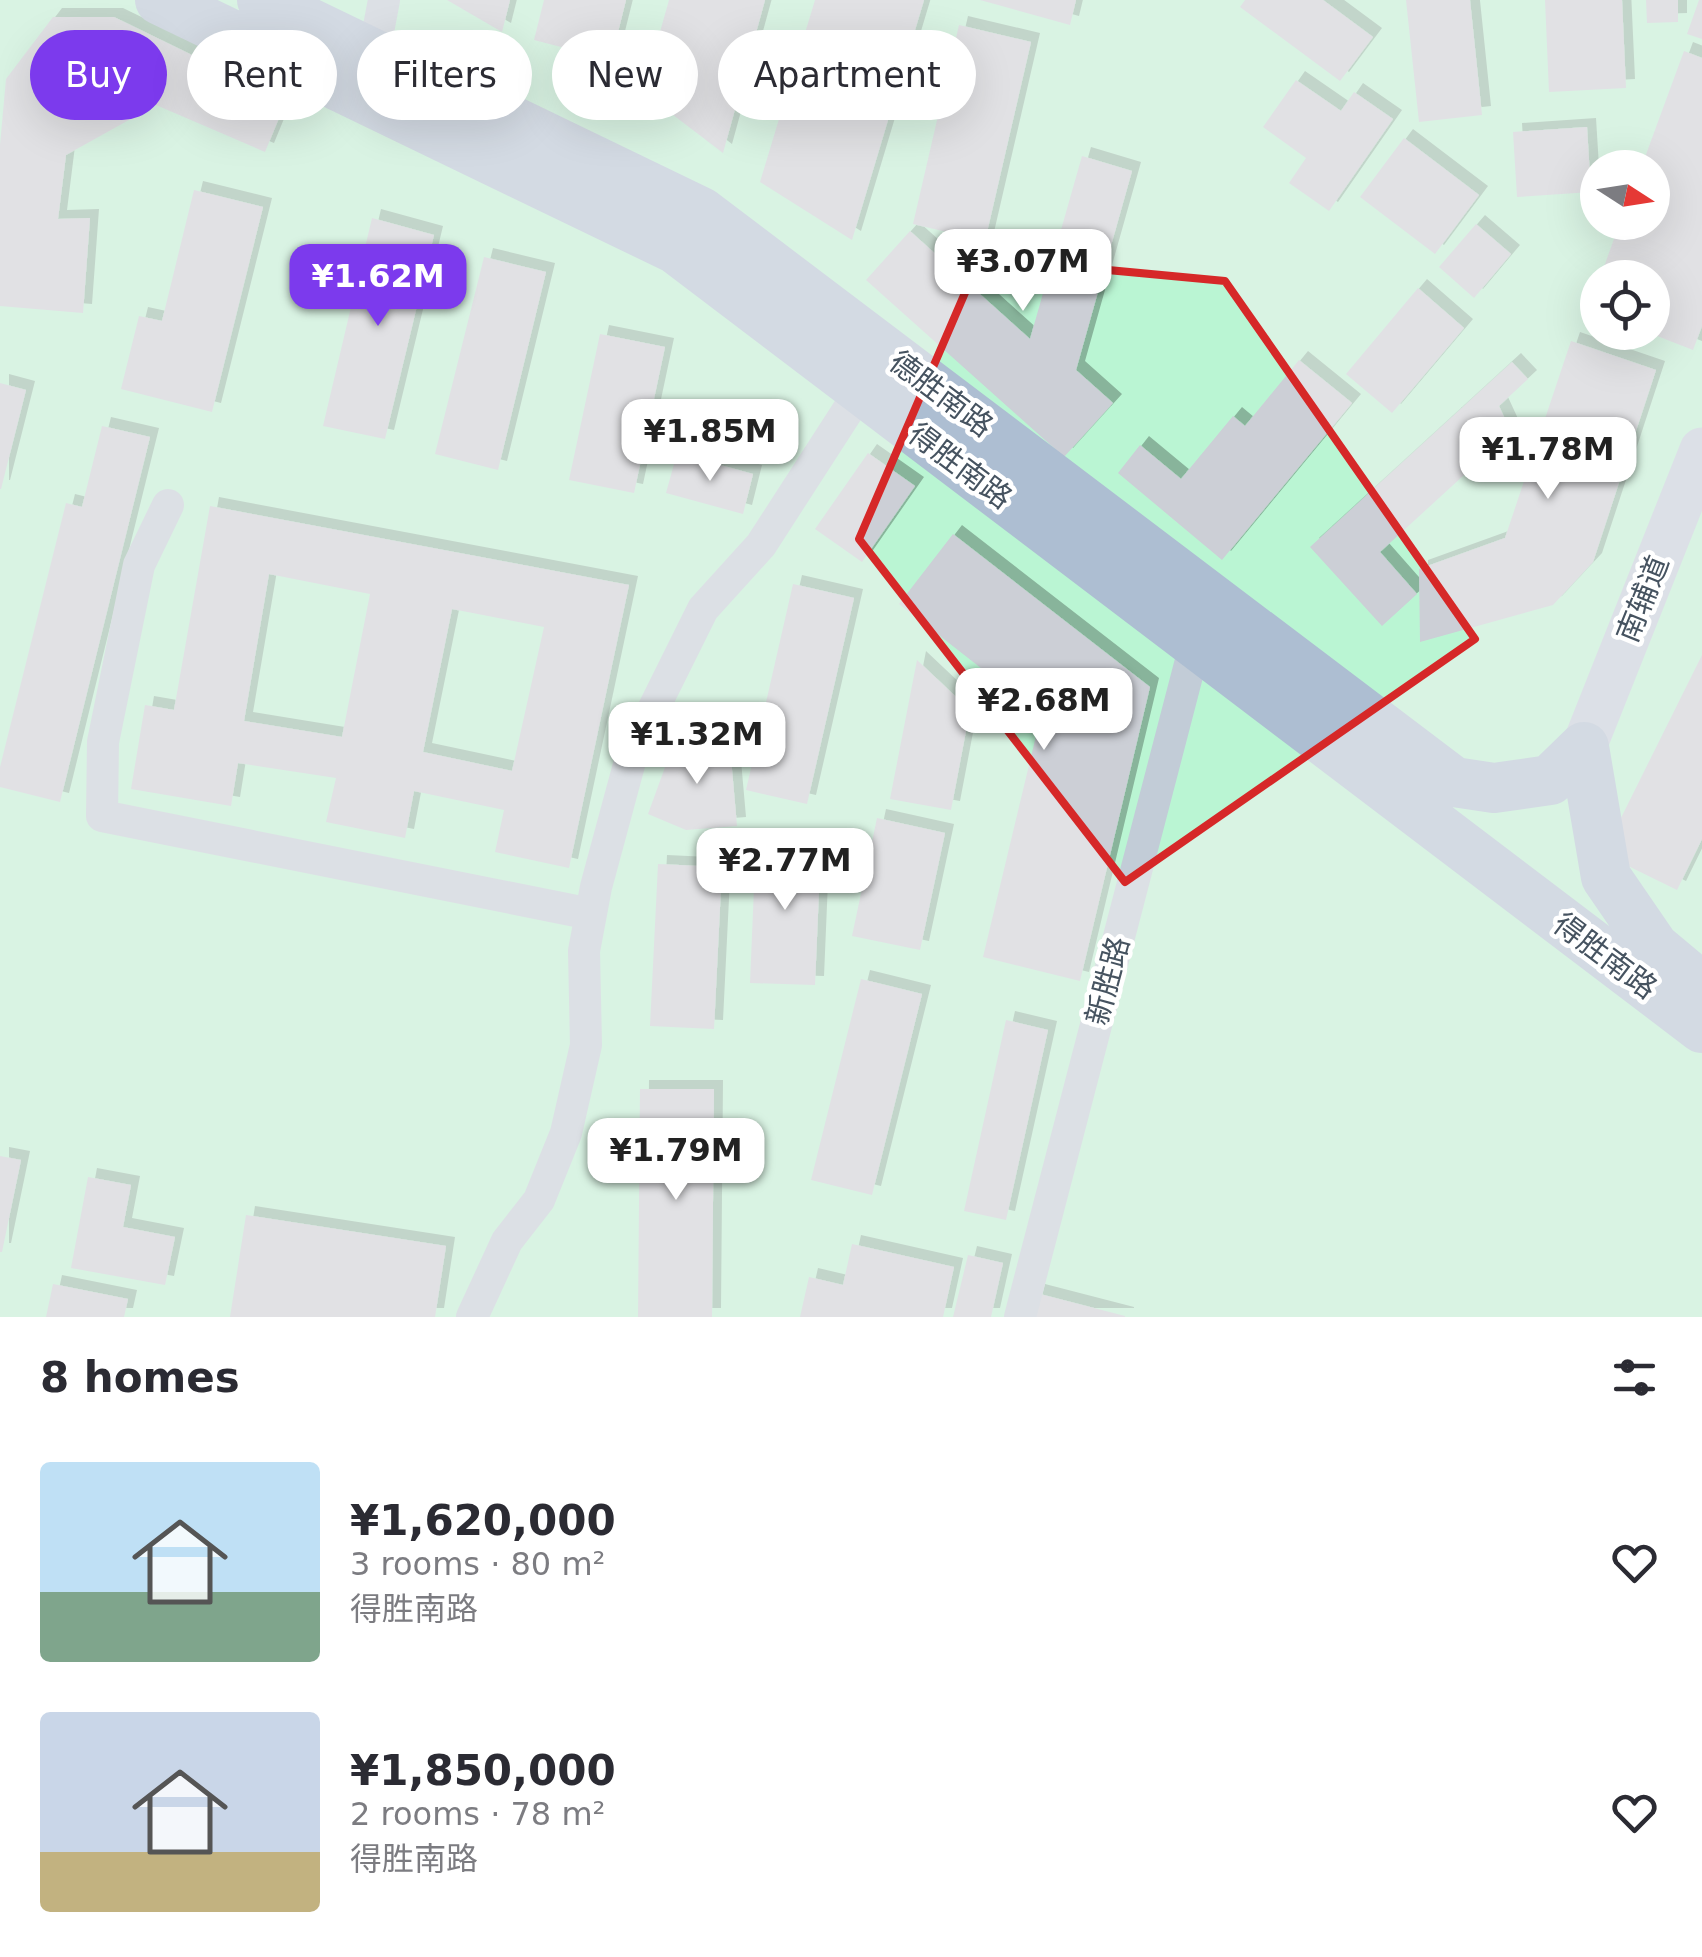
<!DOCTYPE html>
<html lang="en">
<head>
<meta charset="utf-8">
<style>
  body { margin:0; font-family:"DejaVu Sans","Noto Sans SC",sans-serif; background:#f2f2f3; color:#2b2b33; height:100vh; display:flex; flex-direction:column; font-size:38px; white-space:nowrap }
  * { box-sizing:border-box; margin:0 }
  p { font-size:32px; color:#7c7c81 }
  .icon { flex:none; width:55px; height:55px; fill:none; stroke:currentColor; stroke-width:2; stroke-linecap:round; stroke-linejoin:round }
  .map { position:relative; height:1317px; overflow:hidden }
  .drawer { display:flex; flex-direction:column; background:#fff; flex:1 }
  .drawer>* { flex:none }
  .hud { position:absolute; left:30px; top:30px; width:1000px; height:90px; display:flex; gap:20px }
  .needle { width:65px; rotate:102deg }
  .buttons { position:absolute; left:1580px; top:150px; display:grid; gap:20px }
  .buttons a { display:grid; place-items:center; width:90px; height:90px; border-radius:50%; background:#fff; box-shadow:0 10px 40px #0002; font-size:50px }
  .price { position:absolute; translate:-50% -85px; padding:0 22px; border-radius:20px; background:#fff; color:#222; font-size:32px; line-height:65px; filter:drop-shadow(0 2px 5px #0008) }
  .price::after { content:''; position:absolute; left:50%; top:60px; width:30px; height:22px; margin-left:-15px; background:inherit; clip-path:polygon(0 0,100% 0,50% 100%) }
  .price.selected { background:#7c3aed; color:#fff }
  ul { padding:0; list-style:none }
  li { display:flex; align-items:center; gap:30px; height:250px; padding:0 40px }
  li span { display:grid; place-items:center; flex:none; width:280px; height:200px; border-radius:10px; color:#555 }
  li>.icon { margin-inline-start:auto }
  span .icon { width:120px; height:120px; fill:#fffc; stroke-width:1 }
  li b { font-size:42px }
  h2 { display:flex; justify-content:space-between; align-items:center; height:120px; padding:0 40px; font-size:42px }
  .pill { padding:0 35px; border-radius:45px; background:#fff; box-shadow:0 10px 40px #0002; font-size:35px; line-height:90px }
  .pill.selected { background:#7c3aed; color:#fff }
  .map>svg:first-child { display:block }
  .green { fill:#baf5d3; fill-rule:evenodd }
  .building { fill:#cccfd6; fill-rule:evenodd; filter:url(#shadow) }
  .lines { fill:none; stroke-linecap:round; stroke-linejoin:round }
  .street { stroke:#c2ccd7; stroke-width:32 }
  .secondary { stroke:#c1cddb; stroke-width:45 }
  .primary { stroke:#adbed2; stroke-width:50 }
  .marked { fill:none; stroke:#d62828; stroke-width:8; stroke-linejoin:round }
  .labels { text-anchor:middle; stroke-width:9; stroke-linejoin:round; paint-order:stroke }
  .street-label { font-size:30px; fill:#465360; stroke:#fff }
</style>
</head>
<body>
<div class="map">
<svg width="1702" height="1317" viewBox="0 0 1702 1317">
  <defs>
    <filter id="shadow"><feDropShadow dx="9" dy="-9" stdDeviation="0" flood-color="#0004"/></filter>
  </defs>
  <rect width="100%" height="100%" fill="#f3f0f0"/>
  <!-- green -->
  <path class="green" d="M0 0H1702V1317H0ZM1598 168H1652V222H1598ZM1598 278H1652V332H1598Z"/>
  <!-- building -->
  <path class="building" d="M447 0H510L502 32Z
    M544 0H626L611 60 534 40Z
    M669 0H765L723 153 643 92Z
    M815 0H924L852 240 760 182Z
    M980 0H1076L1070 25Z
    M1245 0H1323L1373 37 1340 81 1240 7Z
    M1406 0H1470L1482 115 1419 122Z
    M1545 0H1622L1626 88 1549 92Z
    M1646 0H1678V22L1647 23Z
    M1699 0H1702V39L1687 34Z
    M53 17H114L286 101 265 152 156 105 66 155 58 219 90 218 83 313 0 306V145L6 79Z
    M959 25 1031 42 985 241 913 224Z
    M1684 51 1702 58V326L1693 350 1652 334V278H1600L1620 222H1652V168H1641Z
    M1296 80 1341 111 1354 92 1393 119 1329 211 1289 183 1306 158 1263 127Z
    M1587 127 1591 192 1517 197 1513 132Z
    M1404 138 1479 195 1435 254 1360 197Z
    M1082 156 1132 171 1076 370 1113 403 1064 457 866 280 910 231 1030 339Z
    M194 190 263 207 212 412 121 389 139 316 162 321Z
    M372 218 434 235 385 439 323 426Z
    M1476 224 1511 254 1474 298 1439 267Z
    M484 257 546 272 498 470 435 454Z
    M1418 288 1464 328 1392 413 1346 374Z
    M600 334 665 347 634 493 569 480Z
    M1571 341 1656 370 1593 562 1553 605 1420 642 1419 569 1505 538Z
    M1299 360 1352 403 1222 560 1118 473 1140 445 1181 479 1233 416 1245 426Z
    M1512 362 1528 379 1499 406 1511 432 1380 552 1417 594 1382 626 1310 547Z
    M0 383 26 390 1 489H0Z
    M102 426 150 437 60 802 0 787V767L66 503 82 507Z
    M677 453 753 474 743 514 666 493Z
    M868 453 915 486 862 562 815 529Z
    M210 506 629 585 569 868 495 852 504 810 414 791 405 838 326 822 336 778 238 763 231 806 131 789 145 705 174 710ZM269 574 370 594 342 737 244 721ZM452 609 544 627 512 771 423 752Z
    M953 534 1150 687 1080 981 983 957 1041 715 899 604Z
    M793 584 854 598 807 804 746 790Z
    M1702 655V839L1677 890 1624 864 1612 836Z
    M917 660 970 710 951 810 890 799Z
    M676 737 730 747 737 826 686 830 648 814Z
    M877 818 945 833 920 950 852 936Z
    M756 840 821 843 815 985 750 983Z
    M658 864 722 867 714 1029 650 1026Z
    M861 979 922 994 872 1195 811 1180Z
    M1006 1020 1048 1030 1006 1220 964 1211Z
    M640 1089H714L712 1317H638Z
    M0 1156 21 1160 2 1252H0Z
    M88 1177 131 1185 123 1227 175 1237 165 1285 71 1268Z
    M246 1215 446 1246 435 1317H230Z
    M852 1244 954 1267 943 1317H800L809 1277 843 1285Z
    M968 1255 1003 1263 991 1317H953Z
    M53 1284 128 1299 124 1317H46Z
    M1036 1293 1125 1316V1317H1030Z"/>
  <g class="lines">
    <!-- street -->
    <path class="street" d="M374 53 384 0
      M168 505 139 565 103 742 102 816 591 914
      M472 1317 507 1241 539 1200 566 1133 586 1045 584 951 596 887 633 750 703 609 761 545 861 390
      M1020 1317 1195 645"/>
    <!-- secondary -->
    <path class="secondary" d="M1584 747 1702 450"/>
    <!-- primary -->
    <path class="primary" d="M160 0 676 249 1702 1028
      M262 0 701 212 1454 782 1494 788 1550 780 1584 747
      M1584 747 1606 877 1654 947 1702 987"/>
  </g>
  <!-- marked area -->
  <path d="M0 0H1702V1317H0ZM980 258 1225 281 1475 639 1125 882 859 539Z" fill="#f3f0f0" fill-opacity=".55" fill-rule="evenodd"/>
  <path class="marked" d="M980 258 1225 281 1475 639 1125 882 859 539Z"/>
  <g class="labels">
    <!-- street labels -->
    <g class="street-label">
      <text transform="translate(941 394) rotate(37)" y="10">德胜南路</text>
      <text transform="translate(960 466) rotate(37)" y="10">得胜南路</text>
      <text transform="translate(1643 599) rotate(-68)" y="10">南辅道</text>
      <text transform="translate(1605 956) rotate(37)" y="10">得胜南路</text>
      <text transform="translate(1108 981) rotate(-75)" y="10">新胜路</text>
    </g>
  </g>
</svg>
<div class="buttons">
<a><svg class="needle" viewBox="-14 -14 28 28"><path d="M0-13l5 13h-10z" fill="#e53935"/><path d="M0 13l5-13h-10z" fill="#7c7c81"/></svg></a>
<a><svg class="icon" aria-label="locate" viewBox="0 0 24 24"><circle cx="12" cy="12" r="6"/><path d="M12 2v4M12 18v4M2 12h4M18 12h4"/></svg></a>
</div>
<b class="price" style="left:1023px;top:314px">¥3.07M</b>
<b class="price selected" style="left:378px;top:329px">¥1.62M</b>
<b class="price" style="left:710px;top:484px">¥1.85M</b>
<b class="price" style="left:1548px;top:502px">¥1.78M</b>
<b class="price" style="left:1044px;top:753px">¥2.68M</b>
<b class="price" style="left:697px;top:787px">¥1.32M</b>
<b class="price" style="left:785px;top:913px">¥2.77M</b>
<b class="price" style="left:676px;top:1203px">¥1.79M</b>
<div class="hud">
<a class="pill selected">Buy</a>
<a class="pill">Rent</a>
<a class="pill">Filters</a>
<a class="pill">New</a>
<a class="pill">Apartment</a>
</div>
</div>
<section class="drawer">
<h2>8 homes<svg class="icon" aria-label="filters" viewBox="0 0 24 24"><path d="M4 7h16M4 17h16"/><circle cx="9" cy="7" r="2"/><circle cx="15" cy="17" r="2"/></svg></h2>
<ul>
<li><span style="background:linear-gradient(#bfe0f5 65%,#7fa58c 0)"><svg class="icon" aria-label="home" viewBox="0 0 24 24"><path d="M3 11l9-7 9 7M6 9v11h12V9"/></svg></span><div><b>¥1,620,000</b><p>3 rooms · 80 m²</p><p>得胜南路</p></div><svg class="icon" aria-label="heart" viewBox="0 0 24 24"><path d="M12 20l-8-8c-3-5 5-10 8-4 3-6 11-1 8 4z"/></svg></li>
<li><span style="background:linear-gradient(#c9d6e8 70%,#c2b280 0)"><svg class="icon" aria-label="home" viewBox="0 0 24 24"><path d="M3 11l9-7 9 7M6 9v11h12V9"/></svg></span><div><b>¥1,850,000</b><p>2 rooms · 78 m²</p><p>得胜南路</p></div><svg class="icon" aria-label="heart" viewBox="0 0 24 24"><path d="M12 20l-8-8c-3-5 5-10 8-4 3-6 11-1 8 4z"/></svg></li>
</ul>
</section>
</body>
</html>
